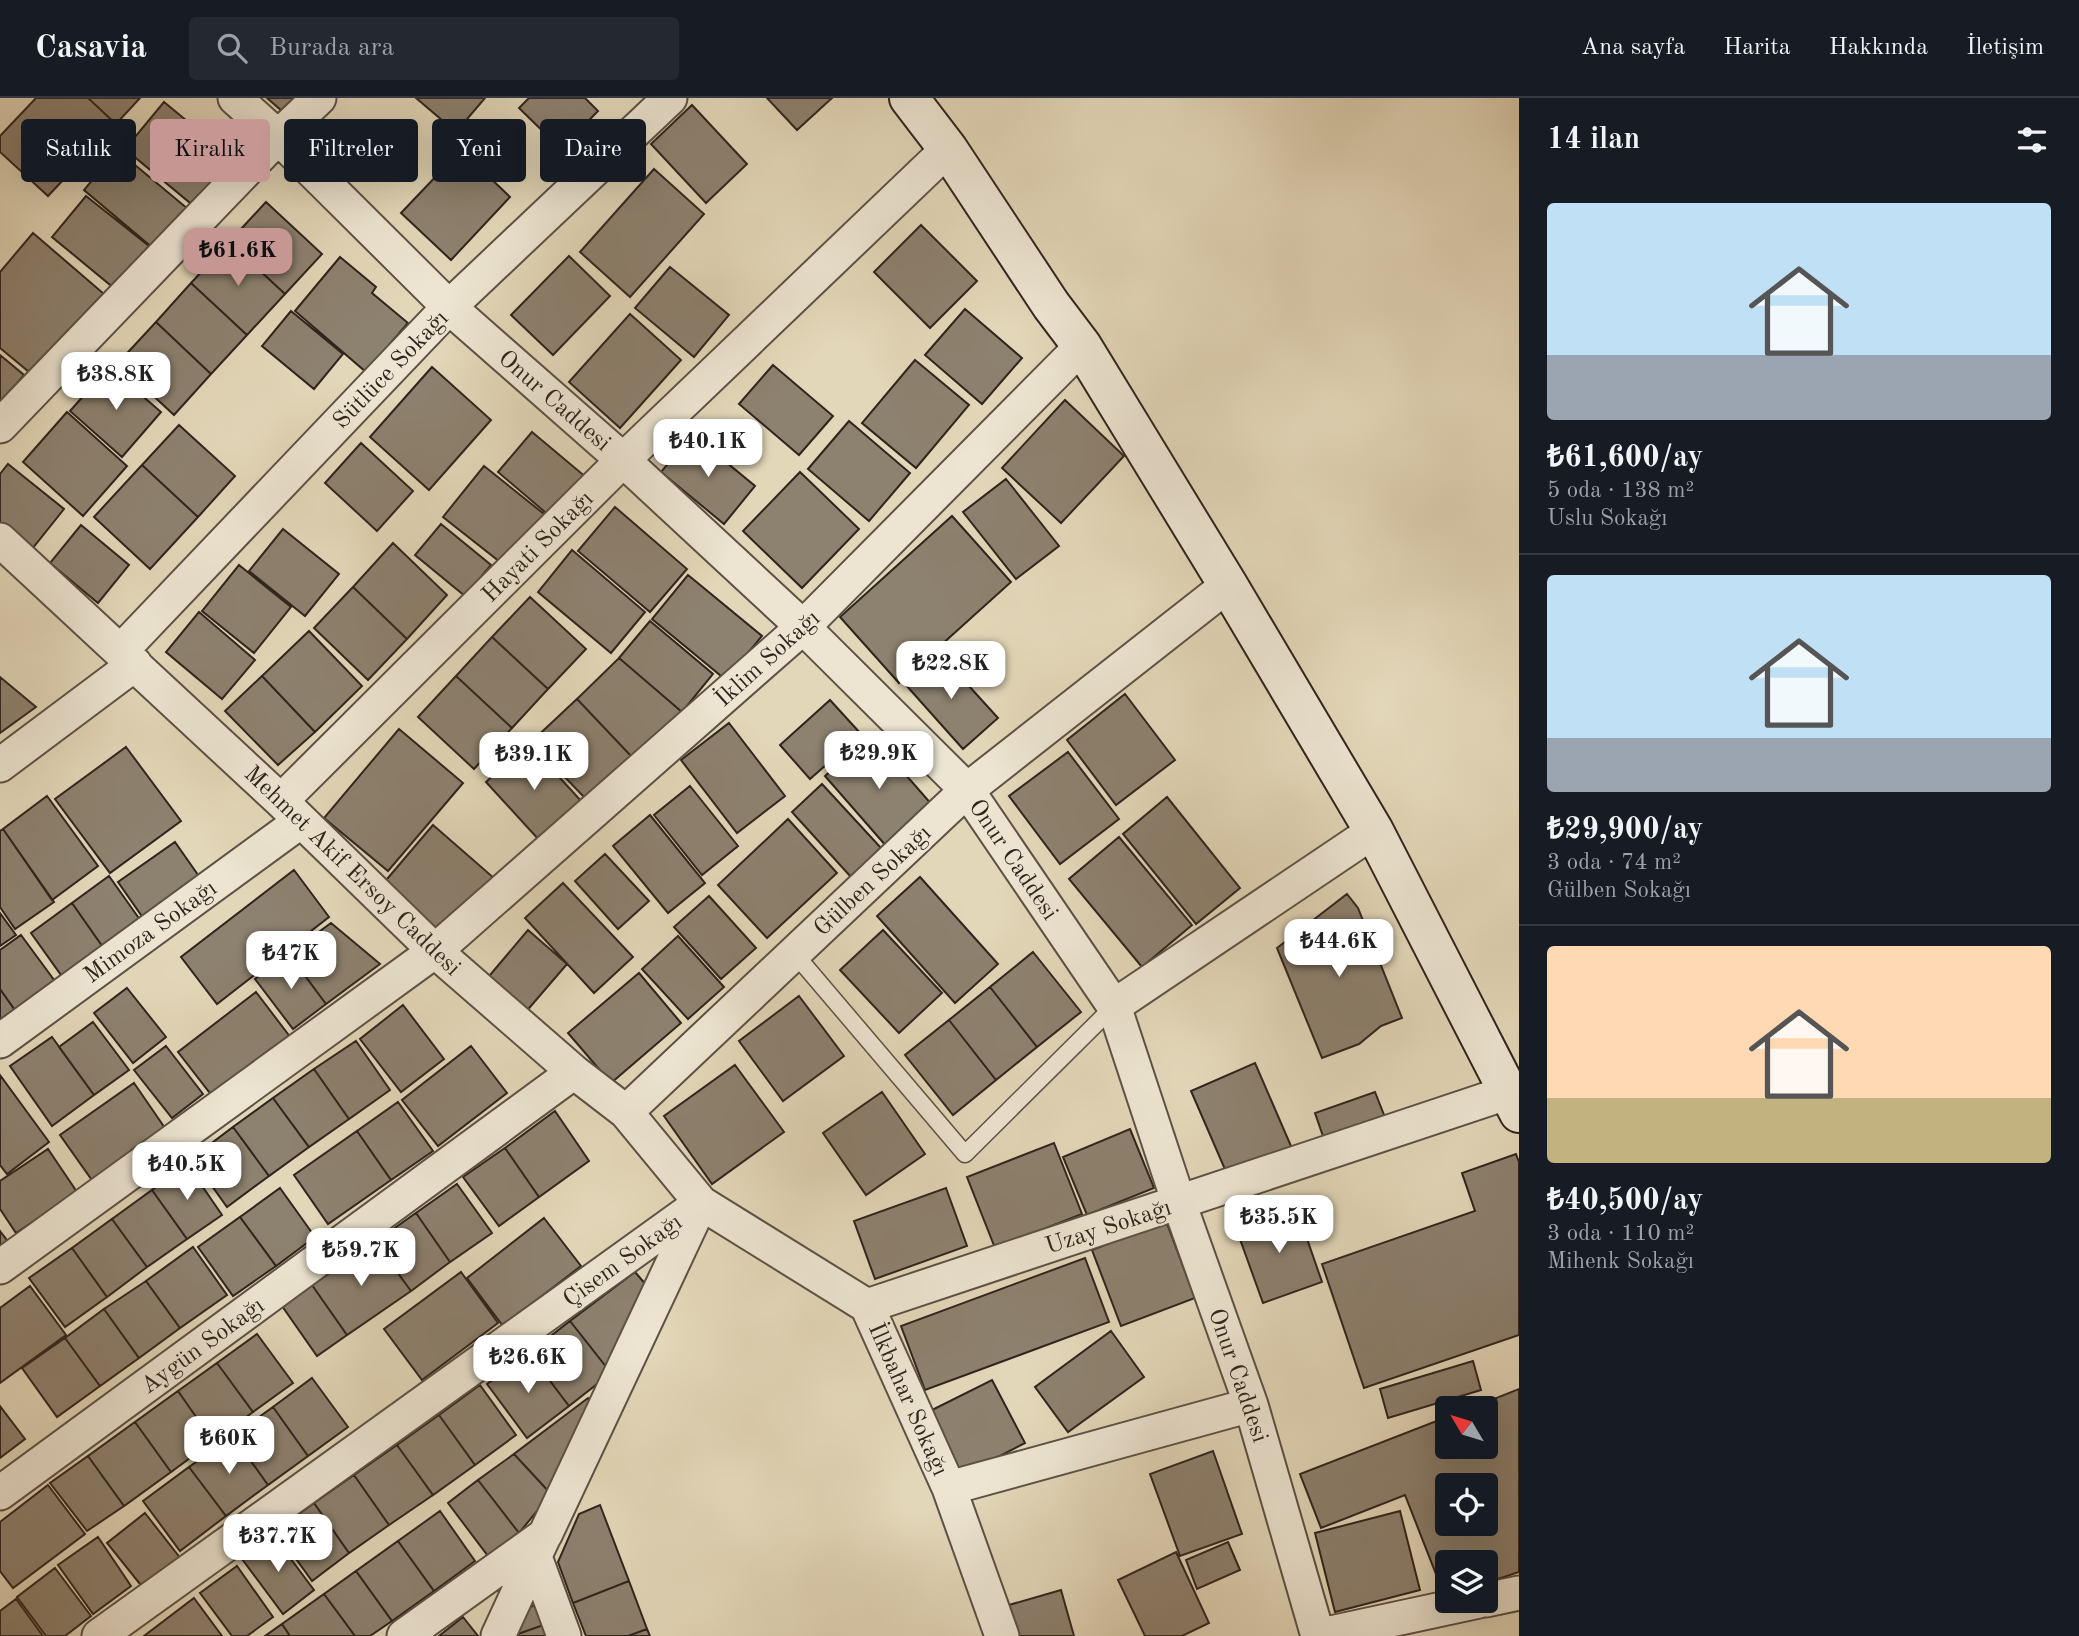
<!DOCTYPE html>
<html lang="tr">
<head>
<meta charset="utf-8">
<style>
  body { margin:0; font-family:"Old Standard TT",serif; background:#242831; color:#f1f3f6; height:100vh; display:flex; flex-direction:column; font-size:26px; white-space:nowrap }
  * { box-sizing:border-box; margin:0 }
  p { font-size:23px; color:#9ea1a6 }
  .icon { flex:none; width:38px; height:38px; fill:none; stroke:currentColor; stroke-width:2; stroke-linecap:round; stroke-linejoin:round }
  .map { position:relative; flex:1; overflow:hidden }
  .drawer { display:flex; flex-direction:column; background:#171b24; width:560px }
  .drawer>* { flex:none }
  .banner { position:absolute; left:21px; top:21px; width:665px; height:63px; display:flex; gap:14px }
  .needle { width:46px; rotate:308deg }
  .controls { position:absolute; left:1435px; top:1298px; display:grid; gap:14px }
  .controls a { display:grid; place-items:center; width:63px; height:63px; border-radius:7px; background:#171b24; box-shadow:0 7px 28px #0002; font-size:35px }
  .price { position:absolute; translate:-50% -60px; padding:0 16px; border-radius:14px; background:#fff; color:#222; font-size:23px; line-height:46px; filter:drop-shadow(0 2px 4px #0008) }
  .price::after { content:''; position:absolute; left:50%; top:42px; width:21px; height:16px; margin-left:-10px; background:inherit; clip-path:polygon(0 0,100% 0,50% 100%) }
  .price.on { background:#c59692; color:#111 }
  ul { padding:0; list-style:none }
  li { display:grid; align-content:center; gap:14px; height:371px; padding:0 28px }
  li+li { border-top:2px solid #363941 }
  li span { display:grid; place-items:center; height:217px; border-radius:7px; color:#555 }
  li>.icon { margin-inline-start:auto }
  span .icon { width:126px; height:126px; fill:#fffc; stroke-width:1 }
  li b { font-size:30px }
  h2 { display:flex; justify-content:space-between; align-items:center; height:84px; padding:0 28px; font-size:30px }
  .pill { padding:0 24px; border-radius:7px; background:#171b24; box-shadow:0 7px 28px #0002; font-size:24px; line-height:63px }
  .pill.on { background:#c59692; color:#111 }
  header { display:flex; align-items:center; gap:42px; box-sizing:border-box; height:98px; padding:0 35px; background:#171b24; border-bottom:2px solid #363941 }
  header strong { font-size:33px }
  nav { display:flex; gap:38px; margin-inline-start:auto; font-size:24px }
  .search { width:490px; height:63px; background:#242831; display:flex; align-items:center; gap:18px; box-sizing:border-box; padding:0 24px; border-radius:7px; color:#9ea1a6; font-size:26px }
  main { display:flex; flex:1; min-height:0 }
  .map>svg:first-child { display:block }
  .building { fill:#8d816f; stroke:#2f241e; stroke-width:2; fill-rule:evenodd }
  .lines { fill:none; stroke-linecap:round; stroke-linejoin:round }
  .service-casing { stroke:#5c5145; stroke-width:19 }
  .minor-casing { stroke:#5c5145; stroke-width:37 }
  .secondary-casing { stroke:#2f241e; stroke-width:42 }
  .service { stroke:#ede5d2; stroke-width:16 }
  .minor { stroke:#ede5d2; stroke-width:33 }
  .secondary { stroke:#ede5d2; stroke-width:38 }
  .labels { text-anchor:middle; stroke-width:5; stroke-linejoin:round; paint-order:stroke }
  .street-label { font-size:24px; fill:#2f241e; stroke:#ede5d2 }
</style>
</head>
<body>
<header>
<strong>Casavia</strong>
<div class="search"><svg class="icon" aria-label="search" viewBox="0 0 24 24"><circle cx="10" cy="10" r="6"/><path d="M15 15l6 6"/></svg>Burada ara</div>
<nav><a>Ana sayfa</a><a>Harita</a><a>Hakkında</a><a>İletişim</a></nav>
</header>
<main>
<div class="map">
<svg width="1519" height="1538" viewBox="0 0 1519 1538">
  <rect width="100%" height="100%" fill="#e3d7b9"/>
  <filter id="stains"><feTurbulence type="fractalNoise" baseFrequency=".00286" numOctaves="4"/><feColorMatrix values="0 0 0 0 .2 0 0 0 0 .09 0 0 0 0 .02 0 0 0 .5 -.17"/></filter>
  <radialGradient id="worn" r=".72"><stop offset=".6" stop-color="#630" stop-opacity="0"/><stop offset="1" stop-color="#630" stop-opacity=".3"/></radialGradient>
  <!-- building -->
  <path class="building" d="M36 0H88L116 26 48 98 0 54V38Z
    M88 0H140L116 26Z
    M267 0H307L290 20Z
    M416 0H485L456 34Z
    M529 0H585L598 13 561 51 519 10Z
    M767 0H832L797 32Z
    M164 4 233 61 195 109 125 51Z
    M692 7 747 66 706 105 651 46Z
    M117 52 188 111 154 151 84 92Z
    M461 52 510 99 451 162 401 115Z
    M654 71 704 116 630 199 580 154Z
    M86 98 149 148 115 191 52 139Z
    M266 104 322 156 285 196 229 144Z
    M921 127 977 183 930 230 874 174Z
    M33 135 104 196 34 278 0 250V174Z
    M229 144 285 196 247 237 191 185Z
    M569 158 610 198 553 257 511 217Z
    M340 159 376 189 372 195 408 225 366 274 295 213Z
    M670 169 729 217 694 259 635 210Z
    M191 185 247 237 211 276 156 224Z
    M965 211 1022 260 982 306 925 257Z
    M291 213 343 256 314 291 262 248Z
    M630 216 681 262 620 330 569 284Z
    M156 224 211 276 174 317 118 265Z
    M0 257 24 277 0 306Z
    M915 262 969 307 916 370 862 325Z
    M773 267 833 318 799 357 739 306Z
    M109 269 161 314 122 359 70 313Z
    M432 269 491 322 429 392 370 339Z
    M1065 302 1124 358 1061 425 1002 370Z
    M67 314 127 368 83 418 23 364Z
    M849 323 910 375 869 423 808 371Z
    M179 327 235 378 198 419 142 367Z
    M532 334 587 380 552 420 498 374Z
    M692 336 755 388 724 426 661 374Z
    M361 345 413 393 377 433 325 385Z
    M8 366 64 411 32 451 0 425V376Z
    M142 367 198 419 150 471 94 419Z
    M484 368 549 420 509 471 443 419Z
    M800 374 859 431 802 490 743 433Z
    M1006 381 1059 448 1016 481 963 414Z
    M615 409 687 471 650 514 578 453Z
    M952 418 1011 484 899 585 840 519Z
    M441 426 491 467 465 498 415 457Z
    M81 427 129 467 98 505 50 465Z
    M283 431 339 476 305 518 249 473Z
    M393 445 447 497 407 541 353 489Z
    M572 452 645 514 611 555 538 494Z
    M239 467 291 509 254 555 202 513Z
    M688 477 762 538 726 582 652 521Z
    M353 489 407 541 368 582 314 530Z
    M530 499 586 551 548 591 492 539Z
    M199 514 255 562 222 601 166 554Z
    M650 523 713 576 682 614 619 560Z
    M309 533 362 588 315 634 262 578Z
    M492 539 548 591 512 630 456 578Z
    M939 555 998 620 963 651 905 586Z
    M619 560 682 614 632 659 577 601Z
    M262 578 315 634 278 667 225 613Z
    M456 578 512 630 474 671 418 619Z
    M0 579 36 609 0 635Z
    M1125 596 1175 662 1116 707 1067 642Z
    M577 601 632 659 587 702 531 644Z
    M830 602 861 636 810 681 780 647Z
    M729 625 785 698 737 735 681 662Z
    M399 631 463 685 388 773 324 720Z
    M871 637 933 708 887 749 825 678Z
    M528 645 582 704 540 743 486 684Z
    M126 649 181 723 110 775 55 701Z
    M1068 654 1119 721 1060 766 1009 698Z
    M822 686 881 750 851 779 792 714Z
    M690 688 738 748 702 777 654 717Z
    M47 698 98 768 52 802 3 731Z
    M1167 699 1240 790 1196 826 1123 736Z
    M650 717 705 785 668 815 613 748Z
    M788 721 837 775 767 840 718 787Z
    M433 727 495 781 445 840 382 787Z
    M3 731 54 804 15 831 0 809V733Z
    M1119 739 1192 827 1142 869 1069 781Z
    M175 744 203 784 146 824 118 784Z
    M605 756 649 803 618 831 575 783Z
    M294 772 329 819 217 906 181 859Z
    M109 778 143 826 107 855 72 805Z
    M920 779 998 866 955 905 877 818Z
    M563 785 633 859 594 895 525 820Z
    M1347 796 1358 810 1402 920 1381 928 1359 946 1322 960 1277 850Z
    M709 798 756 850 721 881 674 829Z
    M72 805 107 855 66 884 31 835Z
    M0 815 16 837 0 848Z
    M331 825 380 866 326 906 289 856Z
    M528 832 567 866 524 916 485 883Z
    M883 832 942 895 899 935 840 872Z
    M21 837 57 886 17 915 0 891V852Z
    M678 838 724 889 688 921 642 871Z
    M1033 854 1081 914 1037 949 990 889Z
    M289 856 326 906 293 931 255 881Z
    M639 875 681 925 611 985 568 935Z
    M990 889 1037 949 996 982 949 922Z
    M127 890 166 939 133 965 94 915Z
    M0 891 17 915 0 927Z
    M256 894 291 940 213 999 178 954Z
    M799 898 844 958 783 1003 739 943Z
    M403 907 444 961 401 994 360 941Z
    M949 922 996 982 953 1017 905 957Z
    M93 924 129 972 94 997 59 949Z
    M52 939 94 997 52 1028 10 968Z
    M356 943 390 992 349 1021 314 971Z
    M166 948 203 996 172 1020 134 972Z
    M471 948 507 995 438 1048 402 1002Z
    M1255 965 1294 1055 1230 1083 1191 993Z
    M735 967 784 1034 712 1086 664 1018Z
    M314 971 349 1021 309 1049 273 1000Z
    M0 977 49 1044 7 1076 0 1067Z
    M134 985 167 1033 94 1085 60 1037Z
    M882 994 925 1056 866 1097 823 1035Z
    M1375 994 1386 1022 1325 1044 1315 1015Z
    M273 1000 309 1049 269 1078 233 1029Z
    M398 1004 433 1053 391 1082 357 1033Z
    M555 1013 589 1063 539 1099 505 1050Z
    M233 1029 269 1078 227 1109 192 1060Z
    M1130 1031 1154 1090 1087 1117 1063 1059Z
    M357 1033 391 1082 328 1126 294 1077Z
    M1054 1045 1082 1116 995 1150 967 1079Z
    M505 1050 539 1099 499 1128 463 1079Z
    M48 1051 77 1094 16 1135 0 1111V1083Z
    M1516 1056 1519 1064V1237L1364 1290 1322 1166 1475 1113 1462 1075Z
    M187 1066 222 1117 187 1141 152 1092Z
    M457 1086 492 1135 450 1164 416 1115Z
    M280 1090 315 1139 276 1168 240 1119Z
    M946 1090 967 1148 875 1181 854 1123Z
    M152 1092 187 1141 147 1169 112 1121Z
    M1296 1109 1322 1184 1263 1205 1236 1130Z
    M416 1115 450 1164 411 1193 375 1144Z
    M240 1119 276 1168 233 1198 198 1149Z
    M544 1120 581 1168 503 1228 467 1180Z
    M112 1121 147 1169 107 1199 72 1150Z
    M1166 1123 1195 1200 1121 1228 1092 1152Z
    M0 1133 10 1146 0 1154Z
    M375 1144 411 1193 347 1237 312 1187Z
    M193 1149 227 1197 180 1230 146 1183Z
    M72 1150 107 1199 65 1229 29 1180Z
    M1085 1160 1109 1224 925 1292 901 1228Z
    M461 1174 498 1225 422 1282 384 1231Z
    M635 1174 653 1195 611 1275 570 1223Z
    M146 1183 180 1230 139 1260 104 1211Z
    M312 1187 347 1237 317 1258 282 1208Z
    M30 1188 66 1237 0 1285V1210Z
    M104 1211 139 1260 100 1288 65 1240Z
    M570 1223 611 1275 569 1308 529 1255Z
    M1111 1233 1144 1279 1068 1334 1035 1289Z
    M257 1236 293 1285 253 1314 217 1265Z
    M65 1240 100 1288 57 1319 22 1270Z
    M529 1255 569 1308 527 1340 487 1286Z
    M1473 1263 1481 1292 1388 1320 1380 1291Z
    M217 1265 253 1314 213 1343 178 1293Z
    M312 1280 348 1329 308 1358 273 1309Z
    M992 1282 1025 1345 955 1381 922 1317Z
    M480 1287 516 1337 475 1367 439 1317Z
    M1519 1291V1474L1486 1485V1465H1447V1498L1445 1499 1405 1397 1321 1430 1300 1376 1447 1319V1349H1486V1311H1469ZM1447 1388H1486V1426H1447Z
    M178 1293 213 1343 171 1374 135 1324Z
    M588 1300 596 1309 551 1396 514 1356Z
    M0 1308 25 1341 0 1360Z
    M273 1309 308 1358 268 1387 233 1338Z
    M439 1317 475 1367 433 1397 397 1347Z
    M135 1324 171 1374 124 1408 88 1358Z
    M233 1338 268 1387 226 1418 189 1369Z
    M397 1347 433 1397 389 1427 354 1377Z
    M1213 1353 1242 1436 1180 1458 1150 1376Z
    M514 1356 551 1396 519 1435 478 1382Z
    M88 1358 124 1408 87 1433 50 1385Z
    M189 1369 226 1418 180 1453 143 1403Z
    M354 1377 389 1427 349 1455 314 1405Z
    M478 1382 519 1435 488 1458 448 1405Z
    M48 1387 85 1436 13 1490 0 1473V1424Z
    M314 1405 349 1455 312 1483 276 1433Z
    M600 1407 629 1483 573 1505 558 1464 579 1416Z
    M440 1413 475 1463 434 1493 398 1443Z
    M1400 1413 1420 1492 1335 1514 1315 1435Z
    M145 1415 181 1461 144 1491 107 1445Z
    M273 1437 314 1492 283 1516 242 1461Z
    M98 1439 131 1488 93 1516 58 1467Z
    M398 1443 434 1493 392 1523 356 1473Z
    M1228 1444 1240 1472 1197 1491 1186 1462Z
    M1176 1454 1209 1525 1182 1538H1145L1118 1482Z
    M237 1468 273 1519 247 1538H232L200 1495Z
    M55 1470 91 1518 65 1538H46L17 1499Z
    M356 1473 392 1523 370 1538H355L324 1496Z
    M629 1483 647 1531 628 1538H586L573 1505Z
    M1061 1492 1074 1538H1018L1009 1507Z
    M324 1496 355 1538H290L282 1526Z
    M194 1500 222 1538H144Z
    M16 1501 43 1538H0V1513Z
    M541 1505 549 1525 518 1536 511 1516Z
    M463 1519 478 1538H439Z
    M549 1525 554 1538H514L518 1536Z
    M282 1526 290 1538H265Z
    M647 1531 650 1538H628Z"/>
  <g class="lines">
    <!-- service casing -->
    <g class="service-casing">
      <path id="service" d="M794 855 965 1056 1114 908"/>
    </g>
    <!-- minor casing -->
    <g class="minor-casing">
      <path id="minor" d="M235 0 278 39 449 209 623 362 803 529 967 692 1114 908 1179 1105 1251 1307 1318 1538
        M0 328 278 39 319 0
        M0 442 281 703 435 853 574 974 626 1014 701 1105 867 1208 949 1390 1002 1538
        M121 553 449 209 670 0
        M0 667 135 566
        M281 703 623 362 948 51
        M1114 908 1374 733
        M0 943 301 723
        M626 1014 967 692 1228 487
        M0 1169 435 853 803 529 1082 248
        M867 1208 1509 994
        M949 1390 1251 1307
        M0 1395 574 974
        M535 1459 564 1538
        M1486 1502 1519 1495
        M99 1538 701 1105
        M404 1538 545 1437 700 1107
        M498 1538 544 1438
        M1317 1538 1479 1503"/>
    </g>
    <!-- secondary casing -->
    <g class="secondary-casing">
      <path id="secondary" d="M909 0 948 51 1051 207 1082 248 1228 487 1374 733 1519 1015"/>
    </g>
    <!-- service -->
    <use href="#service" class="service"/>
    <!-- minor -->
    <use href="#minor" class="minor"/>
    <!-- secondary -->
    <use href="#secondary" class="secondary"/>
  </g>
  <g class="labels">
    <!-- street labels -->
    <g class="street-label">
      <text transform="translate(390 271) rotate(-46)" y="8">Sütlüce Sokağı</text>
      <text transform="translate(555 302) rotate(41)" y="8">Onur Caddesi</text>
      <text transform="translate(537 448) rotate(-45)" y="8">Hayati Sokağı</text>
      <text transform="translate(767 560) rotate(-42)" y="8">İklim Sokağı</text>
      <text transform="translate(1014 761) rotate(56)" y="8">Onur Caddesi</text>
      <text transform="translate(353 772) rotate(44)" y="8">Mehmet Akif Ersoy Caddesi</text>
      <text transform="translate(872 782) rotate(-43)" y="8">Gülben Sokağı</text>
      <text transform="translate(150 833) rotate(-36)" y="8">Mimoza Sokağı</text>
      <text transform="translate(1108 1128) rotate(-18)" y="8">Uzay Sokağı</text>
      <text transform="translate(622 1162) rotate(-36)" y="8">Çisem Sokağı</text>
      <text transform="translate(202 1247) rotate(-36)" y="8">Aygün Sokağı</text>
      <text transform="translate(1239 1277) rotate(71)" y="8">Onur Caddesi</text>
      <text transform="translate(909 1301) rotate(66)" y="8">İlkbahar Sokağı</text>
    </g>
  </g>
  <rect width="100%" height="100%" filter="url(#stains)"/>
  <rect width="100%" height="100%" fill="url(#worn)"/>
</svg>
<div class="controls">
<a><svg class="needle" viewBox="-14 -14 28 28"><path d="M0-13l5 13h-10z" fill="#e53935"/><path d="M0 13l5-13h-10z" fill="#9ea1a6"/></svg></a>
<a><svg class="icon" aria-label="locate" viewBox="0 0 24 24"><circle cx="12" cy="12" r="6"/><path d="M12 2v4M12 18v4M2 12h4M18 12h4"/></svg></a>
<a><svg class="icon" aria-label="layers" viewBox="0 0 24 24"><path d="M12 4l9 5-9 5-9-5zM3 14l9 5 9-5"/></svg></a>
</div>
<b class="price on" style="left:238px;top:190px">₺61.6K</b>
<b class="price" style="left:116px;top:314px">₺38.8K</b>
<b class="price" style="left:708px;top:381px">₺40.1K</b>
<b class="price" style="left:951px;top:603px">₺22.8K</b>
<b class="price" style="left:879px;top:693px">₺29.9K</b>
<b class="price" style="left:534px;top:694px">₺39.1K</b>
<b class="price" style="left:1339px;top:881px">₺44.6K</b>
<b class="price" style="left:291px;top:893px">₺47K</b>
<b class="price" style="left:187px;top:1104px">₺40.5K</b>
<b class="price" style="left:1279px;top:1157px">₺35.5K</b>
<b class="price" style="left:361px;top:1190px">₺59.7K</b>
<b class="price" style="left:528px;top:1297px">₺26.6K</b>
<b class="price" style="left:229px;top:1378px">₺60K</b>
<b class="price" style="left:278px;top:1476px">₺37.7K</b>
<div class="banner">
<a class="pill">Satılık</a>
<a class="pill on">Kiralık</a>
<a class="pill">Filtreler</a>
<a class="pill">Yeni</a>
<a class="pill">Daire</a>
</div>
</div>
<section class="drawer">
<h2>14 ilan<svg class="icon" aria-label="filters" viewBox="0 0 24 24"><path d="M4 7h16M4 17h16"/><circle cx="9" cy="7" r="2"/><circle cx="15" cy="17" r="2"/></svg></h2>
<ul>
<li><span style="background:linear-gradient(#bfe0f5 70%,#9aa5b1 0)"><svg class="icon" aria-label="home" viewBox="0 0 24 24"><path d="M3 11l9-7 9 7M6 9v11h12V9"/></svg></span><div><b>₺61,600/ay</b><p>5 oda · 138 m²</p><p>Uslu Sokağı</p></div></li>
<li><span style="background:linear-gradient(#bfe0f5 75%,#9aa5b1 0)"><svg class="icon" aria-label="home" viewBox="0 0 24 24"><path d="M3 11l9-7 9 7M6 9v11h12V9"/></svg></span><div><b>₺29,900/ay</b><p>3 oda · 74 m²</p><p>Gülben Sokağı</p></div></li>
<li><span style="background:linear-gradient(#ffd9b3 70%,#c2b280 0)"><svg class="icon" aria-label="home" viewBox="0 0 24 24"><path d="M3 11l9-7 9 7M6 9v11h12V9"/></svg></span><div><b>₺40,500/ay</b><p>3 oda · 110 m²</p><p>Mihenk Sokağı</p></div></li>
</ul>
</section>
</main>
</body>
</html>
